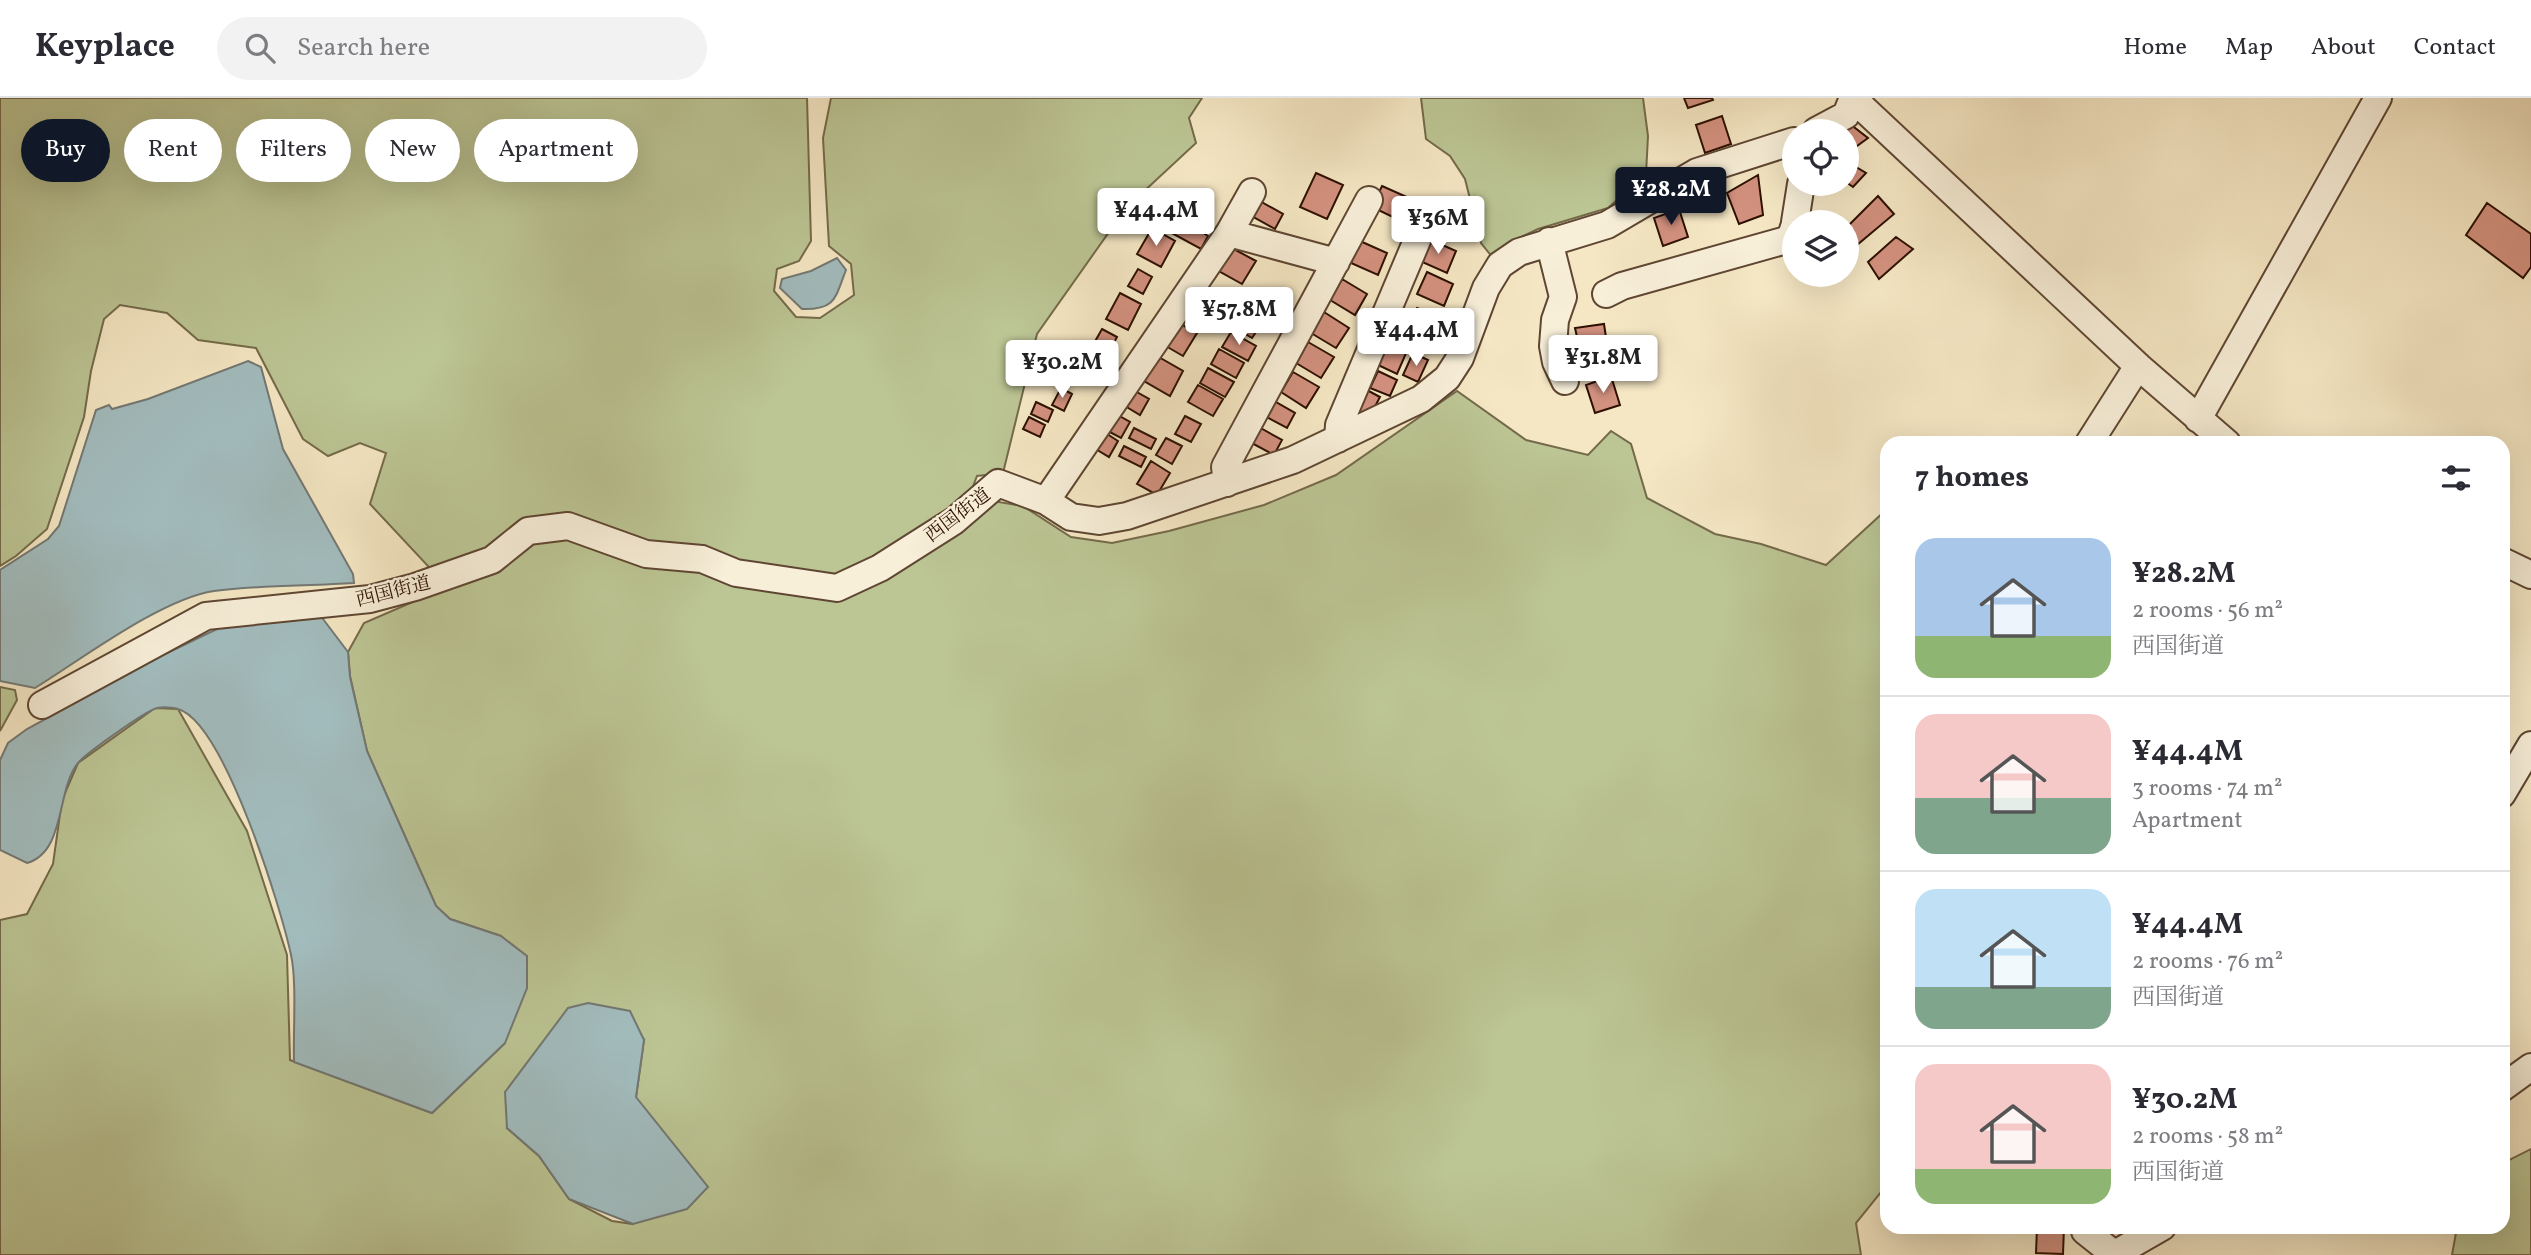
<!DOCTYPE html>
<html lang="en">
<head>
<meta charset="utf-8">
<style>
  body { margin:0; font-family:Vollkorn,"Noto Serif JP",serif; background:#f2f2f3; color:#2b2b33; height:100vh; display:flex; flex-direction:column; font-size:26px; white-space:nowrap }
  * { box-sizing:border-box; margin:0 }
  p { font-size:23px; color:#7c7c81 }
  .icon { flex:none; width:38px; height:38px; fill:none; stroke:currentColor; stroke-width:2; stroke-linecap:round; stroke-linejoin:round }
  .map { position:relative; flex:1; overflow:hidden }
  .sheet { position:absolute; left:1880px; top:338px; width:630px; height:798px; display:flex; flex-direction:column; background:#fff; border-radius:21px; box-shadow:0 7px 28px #0002 }
  .sheet>* { flex:none }
  .guide { position:absolute; left:21px; top:21px; width:665px; height:63px; display:flex; gap:14px }
  .buttons { position:absolute; left:1782px; top:21px; display:grid; gap:14px }
  .buttons a { display:grid; place-items:center; width:77px; height:77px; border-radius:50%; background:#fff; box-shadow:0 7px 28px #0002; font-size:35px }
  .price { position:absolute; translate:-50% -60px; padding:0 16px; border-radius:7px; background:#fff; color:#222; font-size:23px; line-height:46px; filter:drop-shadow(0 2px 4px #0008) }
  .price::after { content:''; position:absolute; left:50%; top:42px; width:21px; height:16px; margin-left:-10px; background:inherit; clip-path:polygon(0 0,100% 0,50% 100%) }
  .price.selected { background:#111827; color:#fff }
  ul { padding:0; list-style:none }
  li { display:flex; align-items:center; gap:21px; height:175px; padding:0 35px }
  li+li { border-top:2px solid #e1e1e2 }
  li span { display:grid; place-items:center; flex:none; width:196px; height:140px; border-radius:21px; color:#555 }
  li>.icon { margin-inline-start:auto }
  span .icon { width:84px; height:84px; fill:#fffc; stroke-width:1 }
  li b { font-size:30px }
  h2 { display:flex; justify-content:space-between; align-items:center; height:84px; padding:0 35px; font-size:30px }
  .pill { padding:0 24px; border-radius:32px; background:#fff; box-shadow:0 7px 28px #0002; font-size:24px; line-height:63px }
  .pill.selected { background:#111827; color:#fff }
  header { display:flex; align-items:center; gap:42px; box-sizing:border-box; height:98px; padding:0 35px; background:#fff; border-bottom:2px solid #e1e1e2 }
  header strong { font-size:33px }
  nav { display:flex; gap:38px; margin-inline-start:auto; font-size:24px }
  .search { width:490px; height:63px; background:#f2f2f3; display:flex; align-items:center; gap:18px; box-sizing:border-box; padding:0 24px; border-radius:38px; color:#7c7c81; font-size:26px }
  .map>svg:first-child { display:block }
  .green { fill:#bcc594; stroke:#746a4a; stroke-width:2; fill-rule:evenodd }
  .water { fill:#a2bdbf; stroke:#737873; stroke-width:2 }
  .building { fill:#d3917f; stroke:#2d1001; stroke-width:2 }
  .lines { fill:none; stroke-linecap:round; stroke-linejoin:round }
  .minor-casing { stroke:#5f4632; stroke-width:30 }
  .minor { stroke:#f8efd9; stroke-width:26 }
  .labels { text-anchor:middle; stroke-width:5; stroke-linejoin:round; paint-order:stroke }
  .street-label { font-size:19px; fill:#2d1001; stroke:#f8efd9 }
</style>
</head>
<body>
<header>
<strong>Keyplace</strong>
<div class="search"><svg class="icon" aria-label="search" viewBox="0 0 24 24"><circle cx="10" cy="10" r="6"/><path d="M15 15l6 6"/></svg>Search here</div>
<nav><a>Home</a><a>Map</a><a>About</a><a>Contact</a></nav>
</header>
<div class="map">
<svg width="2531" height="1157" viewBox="0 0 2531 1157">
  <rect width="100%" height="100%" fill="#f5e7c4"/>
  <filter id="stains"><feTurbulence type="fractalNoise" baseFrequency=".00286" numOctaves="4"/><feColorMatrix values="0 0 0 0 .2 0 0 0 0 .09 0 0 0 0 .02 0 0 0 .5 -.17"/></filter>
  <radialGradient id="worn" r=".72"><stop offset=".6" stop-color="#630" stop-opacity="0"/><stop offset="1" stop-color="#630" stop-opacity=".3"/></radialGradient>
  <!-- green -->
  <path class="green" d="M0 0H807L811 143 799 163 777 171 774 193 796 219 820 220 854 197 851 166 829 148 823 40 831 0H1202L1189 20 1196 45 1126 110 1037 236 1003 375 977 378 969 399 1023 408 1071 439 1112 445 1169 433 1264 407 1336 377 1457 293 1526 342 1588 357 1611 333 1631 346 1647 400 1715 436 1761 446 1826 467 1886 412V1088L1856 1125 1861 1157H0V822L27 816 53 766 62 702 78 665 155 610 178 611 247 733 287 857 290 962 432 1015 505 945 501 838 450 821 436 808 367 653 350 578 348 554 364 525 422 500 428 468 370 406 386 355 360 345 328 358 303 341 256 250 198 242 167 215 120 207 104 221 91 273 84 319 47 431 16 458 0 468ZM644 942 636 999 633 1126 612 1123 569 1101 539 1058 507 1030Z
    M1421 0H1643L1648 38 1646 76 1608 110 1538 131 1508 145 1493 160 1481 145 1465 81 1450 58 1426 41Z
    M0 589 15 592 17 602 0 633Z
    M2531 1051V1157H2452L2457 1129H2502L2503 1065Z"/>
  <!-- water -->
  <path class="water" d="M837 160 846 172C835 200 836 212 802 211L780 190 782 181 811 173Z
    M248 263 261 269 283 351 353 476 354 485C308 488 260 487 214 493 161 501 82 561 35 590L0 583V472L48 441 59 428 96 312 109 307 112 311 148 301Z
    M320 517 348 554 350 579 367 653 436 808 450 821 501 838 527 858V890L505 945 432 1015 294 964C293 934 297 884 291 857 281 810 224 624 178 611 173 609 162 609 157 610 147 612 85 656 78 665 56 692 66 754 27 765L0 752V662L8 645 27 631 161 558 219 530Z
    M588 905 630 913 644 942 636 999 708 1089 687 1111 633 1126 569 1101 539 1058 507 1030 505 994 568 910Z"/>
  <!-- building -->
  <path class="building" d="M1684 0H1712L1713 2 1688 10Z
    M1722 18 1731 46 1705 55 1696 27Z
    M1850 26 1868 40 1846 56V33H1841Z
    M1846 63 1866 75 1853 89 1846 84Z
    M1316 75 1343 87 1327 121 1300 109Z
    M1758 77 1763 117 1739 126 1727 95Z
    M1382 88 1409 100 1399 122 1372 109Z
    M1878 98 1894 116 1851 152 1846 146V130Z
    M1171 100 1195 113 1188 125 1208 138 1201 151 1157 127Z
    M1432 101 1459 113 1449 135 1422 123Z
    M1258 102 1283 116 1275 131 1250 117Z
    M2487 105 2531 136V169L2523 180 2466 137Z
    M1679 111 1688 139 1663 148 1654 120Z
    M1152 130 1175 143 1161 169 1137 156Z
    M1896 139 1913 151 1879 181 1868 164Z
    M1429 141 1456 153 1447 175 1420 163Z
    M1360 143 1387 155 1378 177 1351 165Z
    M1230 149 1256 163 1242 186 1217 172Z
    M1138 171 1152 179 1143 196 1128 188Z
    M1427 174 1453 186 1444 208 1417 196Z
    M1342 181 1367 196 1355 217 1330 202Z
    M1208 190 1228 202 1214 225 1195 213Z
    M1120 195 1141 206 1128 232 1106 221Z
    M1417 210 1444 222 1434 244 1407 232Z
    M1324 214 1349 230 1336 250 1311 235Z
    M1245 216 1262 225 1252 240 1237 231Z
    M1177 224 1197 235 1183 258 1164 247Z
    M1604 226 1610 266 1585 274 1575 230Z
    M1102 231 1117 239 1108 256 1093 247Z
    M1231 234 1256 248 1248 263 1222 249Z
    M1308 244 1334 259 1321 280 1296 265Z
    M1388 245 1407 253 1397 276 1378 267Z
    M1219 251 1244 265 1236 280 1211 266Z
    M1413 255 1428 262 1418 284 1403 277Z
    M1157 258 1183 273 1170 298 1144 283Z
    M1208 270 1234 284 1225 299 1200 285Z
    M1378 273 1397 282 1390 298 1370 290Z
    M1293 274 1319 289 1306 310 1281 294Z
    M1611 278 1620 307 1595 315 1586 287Z
    M1198 287 1223 301 1213 318 1188 304Z
    M1061 290 1072 296 1064 313 1052 307Z
    M1365 291 1380 299 1369 320 1354 313Z
    M1135 293 1149 301 1140 317 1125 308Z
    M1269 300 1295 315 1287 330 1261 316Z
    M1036 304 1053 312 1048 324 1031 316Z
    M1116 316 1130 324 1121 340 1106 332Z
    M1185 318 1201 326 1191 344 1175 336Z
    M1029 319 1045 327 1040 339 1023 331Z
    M1257 328 1282 342 1274 357 1248 343Z
    M1134 330 1156 341 1151 351 1129 340Z
    M1104 334 1118 343 1109 359 1094 350Z
    M1166 340 1182 348 1172 366 1156 357Z
    M1124 348 1146 359 1141 369 1119 358Z
    M1151 363 1170 375 1157 397 1137 386Z
    M2037 1129H2064L2063 1156 2036 1155Z"/>
  <g class="lines">
    <!-- minor casing -->
    <g class="minor-casing">
      <path id="minor" d="M1856 0 1863 10 2138 268 2227 345
        M1816 33 1846 17 1853 0
        M1795 124 1801 86
        M1229 135 1336 164
        M1549 143 1563 199 1555 222 1553 248 1556 264 1565 283
        M1606 196 1622 188 1790 141 1794 129
        M2198 321 2378 0
        M1338 341 1339 327 1418 140
        M2089 345 2138 268
        M1227 385 1225 369 1369 102
        M1046 403 1229 135 1252 94
        M2502 463 2531 477
        M42 607 206 518 370 501 415 489 492 462 528 433 568 428 646 456 702 461 736 475 837 490 880 470 954 423 998 385 1046 403 1071 419 1099 423 1127 418 1293 362 1421 301 1447 280 1460 260 1486 190 1500 167 1519 154 1607 127 1697 74 1794 43
        M2502 696 2531 647
        M2502 990 2531 969
        M2085 1129V1133L2115 1157
        M2115 1156 2162 1129"/>
    </g>
    <!-- minor -->
    <use href="#minor" class="minor"/>
  </g>
  <g class="labels">
    <!-- street labels -->
    <g class="street-label">
      <text transform="translate(957 416) rotate(-37)" y="7">西国街道</text>
      <text transform="translate(393 492) rotate(-14)" y="7">西国街道</text>
    </g>
  </g>
  <rect width="100%" height="100%" filter="url(#stains)"/>
  <rect width="100%" height="100%" fill="url(#worn)"/>
</svg>
<div class="buttons">
<a><svg class="icon" aria-label="locate" viewBox="0 0 24 24"><circle cx="12" cy="12" r="6"/><path d="M12 2v4M12 18v4M2 12h4M18 12h4"/></svg></a>
<a><svg class="icon" aria-label="layers" viewBox="0 0 24 24"><path d="M12 4l9 5-9 5-9-5zM3 14l9 5 9-5"/></svg></a>
</div>
<b class="price selected" style="left:1671px;top:129px">¥28.2M</b>
<b class="price" style="left:1156px;top:150px">¥44.4M</b>
<b class="price" style="left:1438px;top:158px">¥36M</b>
<b class="price" style="left:1239px;top:249px">¥57.8M</b>
<b class="price" style="left:1416px;top:270px">¥44.4M</b>
<b class="price" style="left:1603px;top:297px">¥31.8M</b>
<b class="price" style="left:1062px;top:302px">¥30.2M</b>
<div class="guide">
<a class="pill selected">Buy</a>
<a class="pill">Rent</a>
<a class="pill">Filters</a>
<a class="pill">New</a>
<a class="pill">Apartment</a>
</div>
<section class="sheet">
<h2>7 homes<svg class="icon" aria-label="filters" viewBox="0 0 24 24"><path d="M4 7h16M4 17h16"/><circle cx="9" cy="7" r="2"/><circle cx="15" cy="17" r="2"/></svg></h2>
<ul>
<li><span style="background:linear-gradient(#a9c7e8 70%,#8fb573 0)"><svg class="icon" aria-label="home" viewBox="0 0 24 24"><path d="M3 11l9-7 9 7M6 9v11h12V9"/></svg></span><div><b>¥28.2M</b><p>2 rooms · 56 m²</p><p>西国街道</p></div></li>
<li><span style="background:linear-gradient(#f6c9c9 60%,#7fa58c 0)"><svg class="icon" aria-label="home" viewBox="0 0 24 24"><path d="M3 11l9-7 9 7M6 9v11h12V9"/></svg></span><div><b>¥44.4M</b><p>3 rooms · 74 m²</p><p>Apartment</p></div></li>
<li><span style="background:linear-gradient(#bfe0f5 70%,#7fa58c 0)"><svg class="icon" aria-label="home" viewBox="0 0 24 24"><path d="M3 11l9-7 9 7M6 9v11h12V9"/></svg></span><div><b>¥44.4M</b><p>2 rooms · 76 m²</p><p>西国街道</p></div></li>
<li><span style="background:linear-gradient(#f6c9c9 75%,#8fb573 0)"><svg class="icon" aria-label="home" viewBox="0 0 24 24"><path d="M3 11l9-7 9 7M6 9v11h12V9"/></svg></span><div><b>¥30.2M</b><p>2 rooms · 58 m²</p><p>西国街道</p></div></li>
</ul>
</section>
</div>
</body>
</html>
